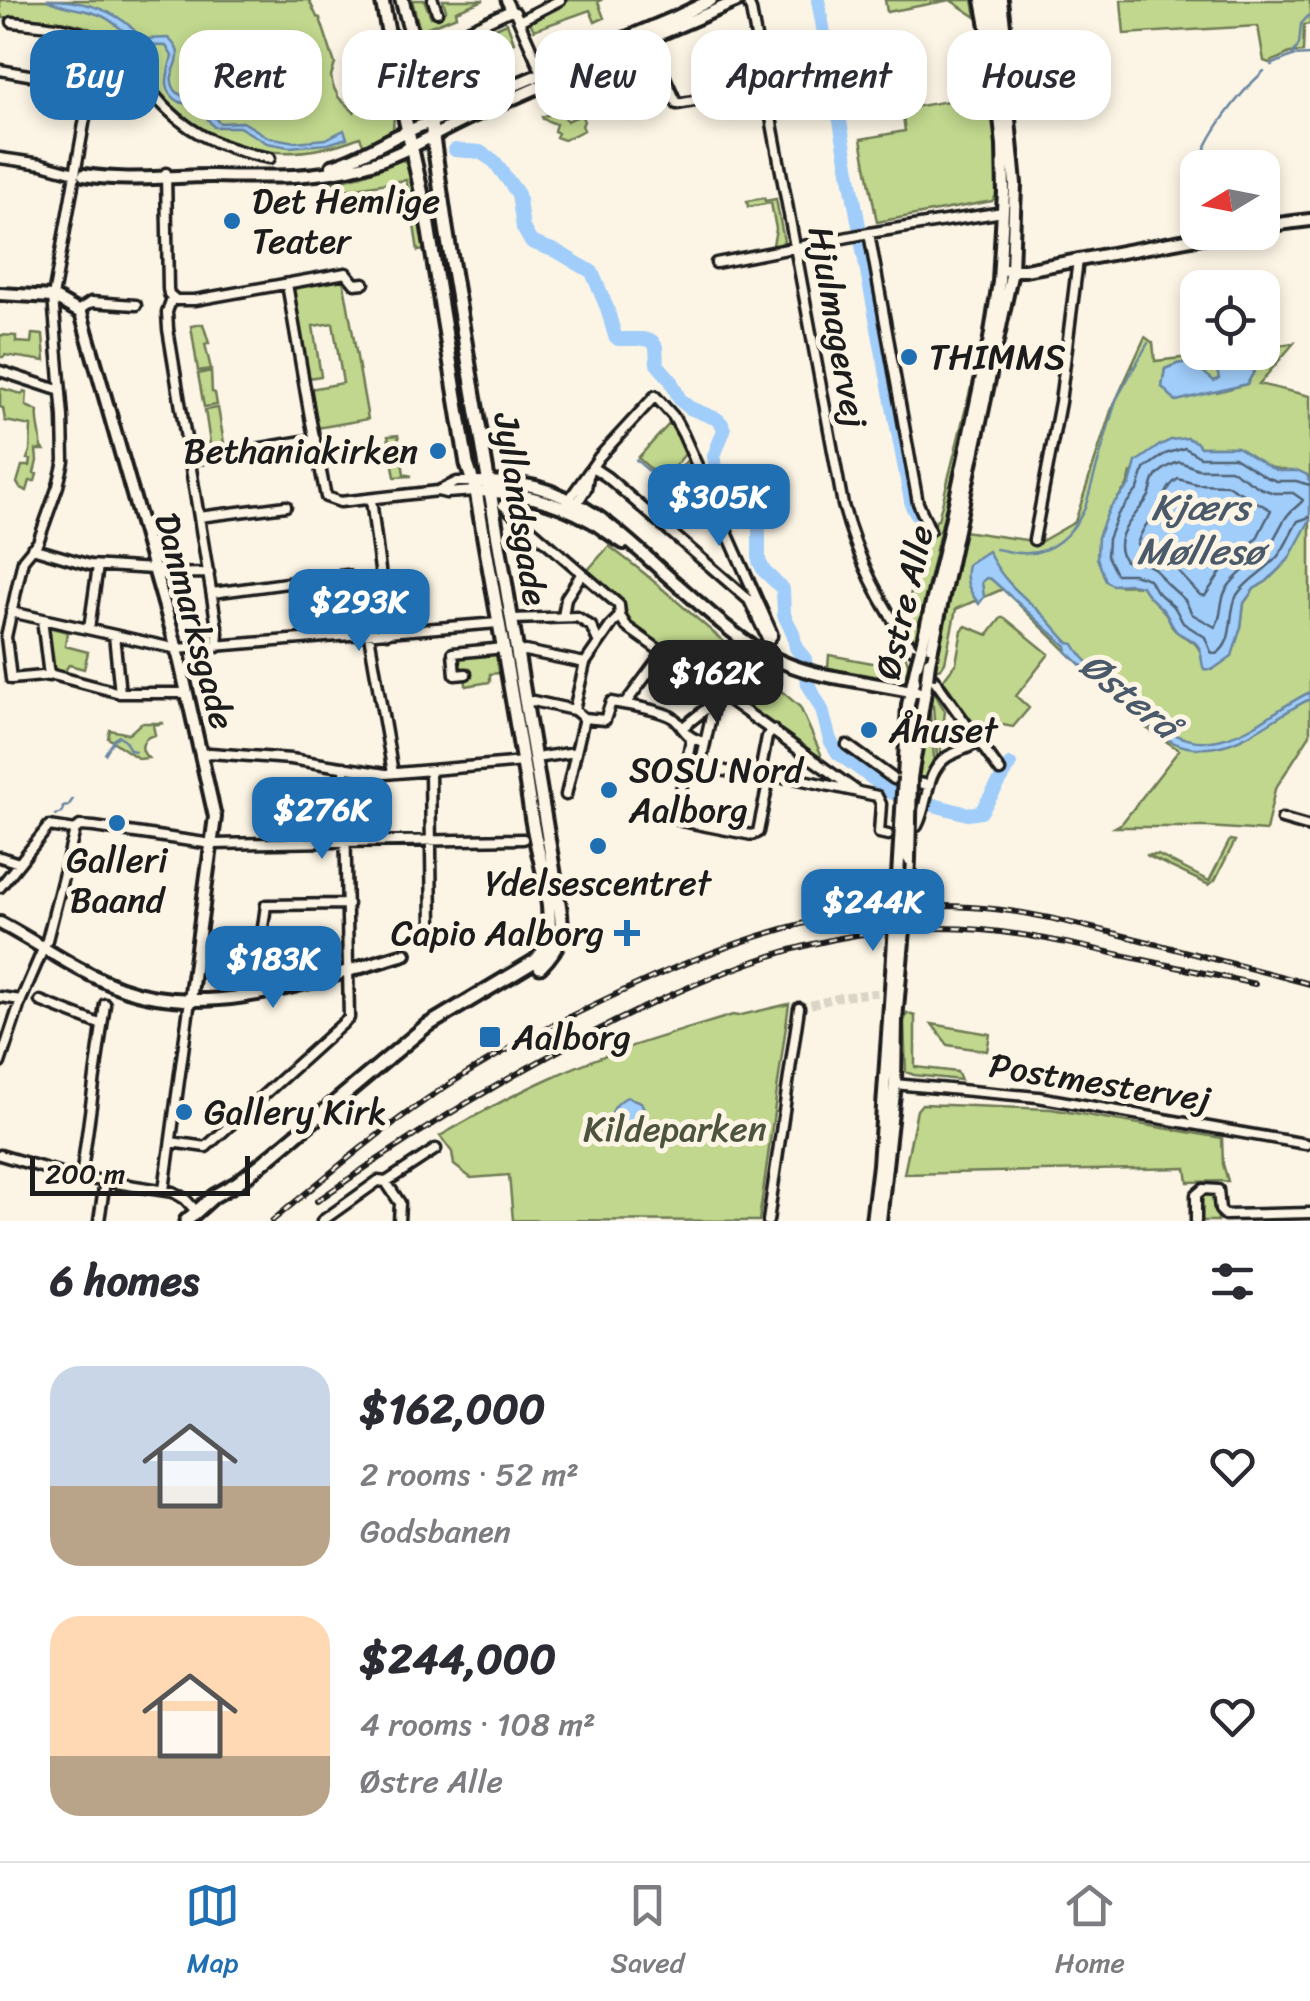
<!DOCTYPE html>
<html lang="en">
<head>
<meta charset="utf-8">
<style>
  body { margin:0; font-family:Sriracha,sans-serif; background:#f2f2f3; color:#2b2b33; height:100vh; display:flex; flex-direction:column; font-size:38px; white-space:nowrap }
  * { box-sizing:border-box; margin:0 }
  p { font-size:32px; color:#7c7c81 }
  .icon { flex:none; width:55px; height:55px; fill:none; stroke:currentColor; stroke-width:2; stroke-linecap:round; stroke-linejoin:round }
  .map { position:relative; height:1221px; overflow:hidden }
  .drawer { display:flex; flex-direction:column; background:#fff; flex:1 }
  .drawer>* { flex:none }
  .guide { position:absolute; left:30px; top:30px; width:1250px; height:90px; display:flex; gap:20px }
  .needle { width:65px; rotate:260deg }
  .tools { position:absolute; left:1180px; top:150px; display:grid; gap:20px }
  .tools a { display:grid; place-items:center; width:100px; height:100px; border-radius:20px; background:#fff; box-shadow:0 5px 15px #0003; font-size:50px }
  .scale { position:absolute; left:30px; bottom:25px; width:220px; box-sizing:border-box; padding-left:10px; border:5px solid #1c1c1c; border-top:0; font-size:28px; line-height:35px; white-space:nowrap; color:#1c1c1c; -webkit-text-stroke:8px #fcf5e5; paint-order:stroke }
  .price { position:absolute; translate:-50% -85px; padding:0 22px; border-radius:20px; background:#1f6fb2; color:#fff; font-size:32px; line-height:65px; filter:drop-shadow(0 2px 5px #0008) }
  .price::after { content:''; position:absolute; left:50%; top:60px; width:30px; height:22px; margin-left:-15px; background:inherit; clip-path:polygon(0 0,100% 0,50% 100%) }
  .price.on { background:#222; color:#fff }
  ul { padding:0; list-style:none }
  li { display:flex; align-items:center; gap:30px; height:250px; padding:0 50px }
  li span { display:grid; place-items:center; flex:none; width:280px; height:200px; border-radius:30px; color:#555 }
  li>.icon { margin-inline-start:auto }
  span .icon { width:120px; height:120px; fill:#fffc; stroke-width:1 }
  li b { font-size:42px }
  h2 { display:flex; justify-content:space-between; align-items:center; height:120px; padding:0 50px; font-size:42px }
  .pill { padding:0 35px; border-radius:30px; background:#fff; box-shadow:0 5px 15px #0003; font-size:35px; line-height:90px }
  .pill.on { background:#1f6fb2; color:#fff }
  .dock { display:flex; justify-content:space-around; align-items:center; height:140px; border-top:2px solid #e1e1e2; background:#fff; font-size:28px; color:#7c7c81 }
  .dock a { display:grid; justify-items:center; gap:5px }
  .dock .on { color:#1f6fb2 }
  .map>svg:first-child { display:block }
  .green { fill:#c0d78d; stroke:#6e7a54; stroke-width:2.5; fill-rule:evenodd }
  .water { fill:#a0cdfa; stroke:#6b86a1; stroke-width:2.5 }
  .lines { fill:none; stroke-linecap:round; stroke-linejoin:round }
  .shore { stroke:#516375; stroke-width:2.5 }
  .stream { stroke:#6b86a1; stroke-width:2.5 }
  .river { stroke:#a0cdfa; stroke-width:14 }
  .minor-tunnel { stroke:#dad4c7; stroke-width:8; stroke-dasharray:8 4; stroke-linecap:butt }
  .minor-casing { stroke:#1c1c1c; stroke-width:15 }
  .tertiary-casing { stroke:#1c1c1c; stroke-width:18 }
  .secondary-casing { stroke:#1c1c1c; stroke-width:19 }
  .minor { stroke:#fcf5e5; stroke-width:8 }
  .tertiary { stroke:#fcf5e5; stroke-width:10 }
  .secondary { stroke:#fcf5e5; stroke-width:11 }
  .rail-casing { stroke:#1c1c1c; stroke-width:6 }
  .rail { stroke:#fcf5e5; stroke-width:2.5; stroke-dasharray:8; stroke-linecap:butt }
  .tertiary-bridge-casing { stroke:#1c1c1c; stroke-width:18; stroke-linecap:butt }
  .tertiary-bridge { stroke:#fcf5e5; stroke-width:10 }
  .poi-dot { fill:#1f6fb2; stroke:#fcf5e5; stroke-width:4 }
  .labels { text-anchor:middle; stroke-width:10; stroke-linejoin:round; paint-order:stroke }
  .poi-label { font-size:35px; fill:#1c1c1c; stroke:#fcf5e5; text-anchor:start }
  .street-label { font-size:35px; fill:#1c1c1c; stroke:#fcf5e5 }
  .park-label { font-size:35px; fill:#4d543e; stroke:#fcf5e5 }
  .water-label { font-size:38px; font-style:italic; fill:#4a5a6a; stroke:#fcf5e5 }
</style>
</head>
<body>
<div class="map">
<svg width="1310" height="1221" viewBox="0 0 1310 1221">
  <rect width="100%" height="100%" fill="#fcf5e5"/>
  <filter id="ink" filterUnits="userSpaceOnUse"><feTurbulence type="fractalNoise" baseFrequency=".01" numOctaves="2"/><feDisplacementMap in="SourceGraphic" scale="20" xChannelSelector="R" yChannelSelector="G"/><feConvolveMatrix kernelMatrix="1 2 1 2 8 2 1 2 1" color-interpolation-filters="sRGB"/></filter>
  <g filter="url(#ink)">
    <!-- green -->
    <path class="green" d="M0 0H309L317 17 320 18 335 64 331 76 333 86 339 98 354 112 369 88 391 82 398 115 394 116 393 130 364 146 360 137C291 164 224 157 170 103 146 79 131 50 100 33 70 17 35 20 3 18L0 13Z
      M412 0H424L431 17 446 10 443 0H484L456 11 457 16 420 30Z
      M567 0H601L598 2 604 18 595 22 590 10 534 30 529 20Z
      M885 0H973L976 17 950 0 887 12Z
      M1121 0H1310V24L1304 25 1303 52 1290 53 1269 63 1264 61 1258 26 1124 34Z
      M507 23 514 42 478 56 480 61 449 73 445 69H439L435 59 437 53Z
      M982 95C1000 116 996 168 996 196L992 201 877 222 861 139 905 131 902 109Z
      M561 110 567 121 581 115 584 121 582 126 584 130 564 140 556 137 558 133 554 131 556 124 543 119 542 117Z
      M402 160 406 162 421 217 426 250 418 251 411 206 415 204V201L411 202 406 180 338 191 337 187 327 188 326 184 362 175Z
      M764 198 765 201 776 199 784 241 778 247 773 245 776 229 771 203 748 207 747 201Z
      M343 278 368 419 317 428 310 389 343 383 333 323 313 326 321 376 308 378 292 287Z
      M203 324 209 343 205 344 211 369 198 371 191 326Z
      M32 334 43 335 45 361 5 355 4 357H0V335L16 336V342L31 343Z
      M1145 337 1153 343 1155 361 1224 353 1262 352 1263 347 1294 343 1259 384 1310 396V482L1307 475 1269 467 1237 447H1200L1196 442 1131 473C1129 486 1123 490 1116 501 1102 524 1092 543 1103 569 1105 575 1104 580 1110 583 1117 588 1133 584 1142 586 1148 599 1161 605 1168 617 1174 626 1167 623 1176 631 1185 639 1195 639 1200 651L1241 627 1244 603 1254 589 1267 581 1288 560 1310 518V735L1275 789 1266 831 1207 827H1115L1122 823 1179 750 1142 725 1003 589 956 609 945 662 941 668 935 670 963 531 1040 542 1075 522 1111 411ZM1204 362 1201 367 1208 378 1214 381 1219 378 1220 373 1215 368H1256L1247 384 1217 392 1162 387 1165 369 1177 364Z
      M211 371 212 392 215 393 217 405 204 407 198 374Z
      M971 387 972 391 915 642 904 618 924 544 930 542 936 520H938Z
      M0 388 22 394 24 391 27 392 26 406 38 411C36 423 42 434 41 447L44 450H36L37 461 34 473 37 474 35 481H30L27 491 20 488 17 483 22 466H30L31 460 27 459 30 451 31 426 5 421 3 408 0 407Z
      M218 408 224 443H227L228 449 196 455 194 447 210 443 205 410Z
      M671 422 686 453 663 480 638 458Z
      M398 435 404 474 412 476 395 477 388 436Z
      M689 458 703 488 690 503 667 484Z
      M609 546 644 573 800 707 821 754 820 758 630 624 624 602 587 571Z
      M1001 618H1005L1049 654 1016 696 1029 708 1013 727 1003 725 985 740 943 680 956 663 962 630 966 626 988 635Z
      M48 627 67 632 65 646 88 652 84 669 69 665 66 669 67 674 54 671Z
      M497 654 500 673 490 674V682L466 686 465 670H458L457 658Z
      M829 655 889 666 905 655 909 664 906 674 896 680 828 668Z
      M932 689 945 711 940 756 937 758 933 706 929 702Z
      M927 712H930L934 758 925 778 918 780Z
      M141 723H164L153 725 155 735C142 737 138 749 148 758L139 759 108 738 110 730 129 734Z
      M1230 840 1235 841 1215 880 1209 885 1146 855H1158L1209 881Z
      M789 1004 759 1221 513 1220 509 1175 471 1178 454 1165 452 1152 440 1136C476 1115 512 1095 550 1078 608 1051 671 1034 733 1015L737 1016Z
      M907 1013 915 1016V1067L957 1072 961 1080 914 1075 906 1072 904 1022Z
      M932 1024 990 1034 987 1051 948 1045Z
      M922 1104 1051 1109 1222 1138 1223 1164 1228 1181 1188 1182 1186 1168 904 1174 917 1110Z
      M1203 1193 1215 1194 1218 1221H1201L1200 1197Z"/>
    <!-- water -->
    <path class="water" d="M47 0C74 0 103 6 125 22 132 27 137 34 143 39L168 38C193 60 162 70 175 90 181 98 189 97 197 101 207 105 212 116 220 123L243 122 268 137 295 142 326 139 344 130 347 138 328 144 289 147 267 143 239 127H214C209 122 204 112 197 108 195 106 183 103 180 102 160 92 168 73 172 56L166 46C158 45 149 47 142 44 131 40 118 23 102 16 84 8 64 9 47 0Z
      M1247 357 1256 361V368L1247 384 1176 401 1162 387 1165 369 1177 364 1203 359V372L1214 381 1219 378 1215 364 1221 359Z
      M1187 438 1196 442 1200 447H1237L1269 467 1279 471H1299L1307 475 1310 482V520L1288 560 1267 581 1254 589 1244 603 1241 627 1232 656 1212 670 1204 669C1200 661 1203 653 1198 646 1194 639 1184 637 1177 632 1171 626 1169 617 1164 611 1156 602 1147 597 1142 586L1131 584 1112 585 1106 581 1097 558 1098 537 1109 509 1130 484 1136 462 1160 445 1171 440Z
      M988 551C1002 580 1017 591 1040 612 1051 622 1059 633 1069 643L1074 644C1085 665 1111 681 1128 698 1172 740 1200 757 1257 724 1275 713 1291 701 1310 692V699C1282 712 1258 734 1228 744 1174 760 1154 729 1119 699 1101 684 1084 668 1067 652L1066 646 991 579 986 578 982 582 984 597 979 604C969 591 964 581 968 564Z
      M627 1097 641 1102C649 1118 647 1131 638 1145L628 1141 622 1146C608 1130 605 1108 627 1097Z"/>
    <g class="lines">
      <!-- shore -->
      <path class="shore" d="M1180 462 1198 469H1230L1260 488 1274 493H1293L1303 500C1299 506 1292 509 1287 516 1279 527 1275 540 1266 550 1253 565 1236 573 1226 590 1219 602 1223 617 1215 627L1192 614 1185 600 1165 582 1155 569 1146 564 1125 561C1108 536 1138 515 1149 496 1153 487 1151 481 1158 474 1165 468 1172 464 1180 462Z
        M1178 479 1196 484 1227 485 1271 510 1257 538 1244 552 1227 563 1205 596 1200 595 1165 557 1140 547 1137 544C1142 528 1150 520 1159 507 1167 495 1166 487 1178 479Z
        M1310 485 1296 481H1277L1266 477 1234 457H1200L1185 448 1165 454 1144 469 1138 489 1118 514 1108 539 1107 556 1116 574H1133L1149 579 1155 590 1175 608 1183 623 1205 637 1211 652 1216 654C1236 642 1227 613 1237 595 1247 579 1266 571 1278 556 1286 546 1291 532 1298 521L1310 517"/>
      <!-- stream -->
      <path class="stream" d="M1292 56 1299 44 1301 24 1310 14
        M1271 65 1292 56 1310 55
        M1199 168C1203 138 1242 91 1264 71
        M636 460 723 534
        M996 549C1004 550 1012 553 1021 553 1051 556 1073 533 1085 508L1116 400 1148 343
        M105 754 114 739 119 736 124 739 130 750 135 751
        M55 815 62 813 63 807 68 806 73 799"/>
      <!-- river -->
      <path class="river" d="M818 0 859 226
        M455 150 480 152 494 161 518 194 523 228 531 242 558 252 592 272 607 308 615 336 618 339H643L652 341 656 347 657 364 670 379 680 400 690 408 717 419 722 424 724 430 714 456 716 468 729 480 747 491 756 501 759 516V561L764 571 783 589 784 615 793 633 796 648 805 659 808 684 822 710 830 740 838 753 891 792 899 796 968 814 981 812 1010 765
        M862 245 912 506 917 515"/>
      <!-- minor-tunnel -->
      <path class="minor-tunnel" d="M799 1008 841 997 907 989"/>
      <!-- minor casing -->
      <g class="minor-casing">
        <path id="minor" d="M433 0 437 12
          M506 0 511 10 515 12 542 73
          M747 0 751 10 843 505C857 557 881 606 913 649
          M519 21 560 0
          M12 22C41 25 69 26 96 39 127 54 143 85 167 109 196 138 231 151 270 158
          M648 39 677 104 766 88
          M99 40 53 297 63 417 64 461 58 486 38 542 23 560 6 637 11 679 53 675 120 693H187
          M435 45 511 10
          M0 70 91 86
          M0 158 42 164 75 173
          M166 173 168 289 169 294 176 300H195L346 273 355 284 364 283
          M869 233 918 503 930 530
          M716 263 869 233 1003 212
          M287 284 310 417 326 497 340 502 438 491 446 493 476 491
          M172 298 167 312 168 329 218 633 217 647
          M79 310 91 302 136 305
          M0 371 61 391
          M190 460 315 439
          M592 467 607 477 749 600 768 640
          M438 491 457 482H473
          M371 499 388 633
          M566 504 599 457 655 396 673 416 683 434 772 633V636L749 661
          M503 505 619 605 620 616 627 627 858 792
          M574 508 586 489 588 476
          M199 517 286 506
          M1034 540 1060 402 1078 260
          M32 548 90 565 153 569
          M155 574 209 573
          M212 593 347 575
          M11 612 177 649 498 623
          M620 616 612 624 585 663 574 710 584 718 605 720 611 702C629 705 651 708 668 715 685 722 679 737 705 742
          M563 617 566 598 582 573
          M42 619 49 676
          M511 619 577 617 591 626 599 643
          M89 629 98 566
          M114 635 120 693
          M369 635 393 773
          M517 652 525 651 585 663
          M466 674 455 675 453 653 504 648
          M933 678 1000 771
          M526 702 533 701 574 710
          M625 704 663 653
          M682 728 712 704
          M847 745 894 779 929 785
          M201 755 210 753 291 759 385 774 524 762
          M542 757 576 752
          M687 763 759 778 789 777 877 796 881 804 879 833 888 835
          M700 766 714 703
          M430 771 432 929
          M759 778 767 737 773 730
          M566 795 584 718
          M678 806 691 740
          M1282 819 1310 827
          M681 821 752 835 758 832 769 778
          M917 826C929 804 924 773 947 757 957 751 968 749 978 742
          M0 857 19 863
          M0 887 49 826 75 830 80 826 94 827 212 844 523 839
          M254 994 266 905 348 904
          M0 997 21 1000
          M40 1001 102 1025
          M0 1063 21 1000 47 940 75 830
          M894 1084 1038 1097 1306 1144
          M171 1142 206 1147 349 1018 344 767
          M0 1155 71 1176 173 1192 185 1199 197 1212
          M81 1178 105 1004
          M164 1190 190 1000
          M1225 1215 1310 1213
          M99 1221 105 1181
          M322 1221 378 1181 386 1182
          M399 1221 400 1203 386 1182 436 1149
          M768 1221 799 1008
          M1196 1221V1195L1203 1189 1218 1190 1220 1210 1225 1215"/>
      </g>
      <!-- tertiary casing -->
      <g class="tertiary-casing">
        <path id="tertiary" d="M991 0 1001 57
          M332 166C356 159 375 147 397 136 428 121 461 113 491 95L676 17 711 0
          M84 175C128 182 169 176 213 176 264 177 315 179 365 165 407 153 442 129 482 112 568 74 654 36 740 0
          M1262 226 1310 220
          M1006 270H1025L1229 232
          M0 294 53 297 81 313 177 649 215 817 190 1000
          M473 482C494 482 515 482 536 487 594 502 635 548 678 585
          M476 491C518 492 553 500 591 521 602 528 613 537 624 543
          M921 649 946 545 990 339 999 282 1004 192 1003 145 994 63 982 0
          M929 662 1012 271 1015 184 1006 87 1005 34 1001 0
          M834 677 917 692
          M904 777 908 705 917 664
          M911 778 927 679
          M908 884 909 859
          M0 923C40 944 79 973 121 988 212 1021 317 979 405 954
          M872 1221 879 1165 889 1020
          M880 1221 895 1084 896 1020"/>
      </g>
      <!-- secondary casing -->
      <g class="secondary-casing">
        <path id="secondary" d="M402 0 425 82 446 228 559 903C564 933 562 945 540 967
          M427 86C444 110 466 101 491 95
          M186 1221 214 1196 237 1183 265 1161 425 1027 535 961C545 952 549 941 549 927 551 889 536 851 531 814 515 706 494 599 476 491L467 464 426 213 403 109 382 0"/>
      </g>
      <!-- minor -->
      <use href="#minor" class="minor"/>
      <!-- tertiary -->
      <use href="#tertiary" class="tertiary"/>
      <!-- secondary -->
      <use href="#secondary" class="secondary"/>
      <!-- rail casing -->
      <g class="rail-casing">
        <path id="rail" d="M317 1201C413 1133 512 1073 616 1021 717 971 820 929 934 928 998 927 1059 941 1121 955 1166 965 1210 974 1255 984
          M272 1221C323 1179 373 1136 427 1099 484 1060 545 1028 606 999 722 943 839 899 970 907 1028 910 1084 926 1141 940 1197 955 1254 969 1310 984"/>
      </g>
      <!-- rail -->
      <use href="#rail" class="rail"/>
      <!-- tertiary-bridge casing -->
      <g class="tertiary-bridge-casing">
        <path id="tertiary-bridge" d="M678 585C731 631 762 665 834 677
          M917 664 921 649
          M927 679 929 662
          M909 859 911 778
          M898 876 904 777
          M889 1020 897 892
          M896 1020 908 884"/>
      </g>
      <!-- tertiary-bridge -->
      <use href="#tertiary-bridge" class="tertiary-bridge"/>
    </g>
  </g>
  <!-- markers -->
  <g class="poi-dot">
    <circle cx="232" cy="221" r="10"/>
    <circle cx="909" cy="357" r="10"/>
    <circle cx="438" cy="451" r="10"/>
    <circle cx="869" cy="730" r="10"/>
    <circle cx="609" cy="790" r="10"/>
    <circle cx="117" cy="823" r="10"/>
    <circle cx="598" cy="846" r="10"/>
    <path d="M622 918h10v10h10v10h-10v10h-10v-10h-10v-10h10z"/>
    <rect x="478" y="1025" width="24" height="24" rx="5"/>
    <circle cx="184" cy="1112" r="10"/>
  </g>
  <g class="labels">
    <!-- poi labels -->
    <g class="poi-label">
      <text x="252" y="213">Det Hemlige<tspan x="252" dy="40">Teater</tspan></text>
      <text x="929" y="369">THIMMS</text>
      <text x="418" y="463" text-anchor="end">Bethaniakirken</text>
      <text x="889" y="742">Åhuset</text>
      <text x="629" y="782">SOSU Nord<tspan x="629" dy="40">Aalborg</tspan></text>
      <text x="117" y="872" text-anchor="middle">Galleri<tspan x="117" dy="40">Baand</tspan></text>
      <text x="598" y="895" text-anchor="middle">Ydelsescentret</text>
      <text x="604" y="945" text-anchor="end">Capio Aalborg</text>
      <text x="512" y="1049">Aalborg</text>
      <text x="204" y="1124">Gallery Kirk</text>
    </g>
    <!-- street labels -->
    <g class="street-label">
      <text transform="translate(838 327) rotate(80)" y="12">Hjulmagervej</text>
      <text transform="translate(521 509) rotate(81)" y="12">Jyllandsgade</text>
      <text transform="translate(904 602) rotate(-77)" y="12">Østre Alle</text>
      <text transform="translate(195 621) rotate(75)" y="12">Danmarksgade</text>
      <text transform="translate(1100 1082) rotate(9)" y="12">Postmestervej</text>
    </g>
    <!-- park labels -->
    <g class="park-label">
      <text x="675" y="1141">Kildeparken</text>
    </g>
    <!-- water labels -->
    <g class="water-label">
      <text x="1200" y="520">Kjærs<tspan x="1200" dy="44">Møllesø</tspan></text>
      <text transform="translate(1130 695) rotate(39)" y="13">Østerå</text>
    </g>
  </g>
</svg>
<div class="tools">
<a><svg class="needle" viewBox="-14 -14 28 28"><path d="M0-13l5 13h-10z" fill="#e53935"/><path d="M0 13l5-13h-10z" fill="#7c7c81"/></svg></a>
<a><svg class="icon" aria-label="locate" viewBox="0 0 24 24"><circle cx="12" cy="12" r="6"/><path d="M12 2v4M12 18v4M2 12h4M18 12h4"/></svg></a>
</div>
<div class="scale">200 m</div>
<b class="price" style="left:719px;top:549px">$305K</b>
<b class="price" style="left:359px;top:654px">$293K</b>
<b class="price on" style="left:716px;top:725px">$162K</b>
<b class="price" style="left:322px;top:862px">$276K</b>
<b class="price" style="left:873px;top:954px">$244K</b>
<b class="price" style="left:273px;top:1011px">$183K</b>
<div class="guide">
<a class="pill on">Buy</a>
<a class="pill">Rent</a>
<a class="pill">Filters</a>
<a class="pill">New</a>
<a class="pill">Apartment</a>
<a class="pill">House</a>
</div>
</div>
<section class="drawer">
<h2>6 homes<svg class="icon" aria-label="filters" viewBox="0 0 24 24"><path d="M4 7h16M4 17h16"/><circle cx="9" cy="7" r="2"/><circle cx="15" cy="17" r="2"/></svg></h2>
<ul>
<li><span style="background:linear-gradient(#c9d6e8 60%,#b9a48a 0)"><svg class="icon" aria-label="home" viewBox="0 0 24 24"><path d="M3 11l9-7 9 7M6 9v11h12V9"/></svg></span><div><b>$162,000</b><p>2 rooms · 52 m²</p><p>Godsbanen</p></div><svg class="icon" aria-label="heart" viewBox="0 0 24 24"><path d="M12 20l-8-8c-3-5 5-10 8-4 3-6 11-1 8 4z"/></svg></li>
<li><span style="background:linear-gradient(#ffd9b3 70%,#b9a48a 0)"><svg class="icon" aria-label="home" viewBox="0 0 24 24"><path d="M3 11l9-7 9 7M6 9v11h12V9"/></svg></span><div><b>$244,000</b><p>4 rooms · 108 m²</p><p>Østre Alle</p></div><svg class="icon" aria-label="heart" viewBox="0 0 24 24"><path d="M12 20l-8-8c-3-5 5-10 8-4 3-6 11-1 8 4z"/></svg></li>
</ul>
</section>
<nav class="dock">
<a class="on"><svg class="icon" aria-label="map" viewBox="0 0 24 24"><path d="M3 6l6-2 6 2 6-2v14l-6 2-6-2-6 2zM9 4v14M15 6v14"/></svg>Map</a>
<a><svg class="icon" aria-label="saved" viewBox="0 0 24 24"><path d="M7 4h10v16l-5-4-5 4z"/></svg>Saved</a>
<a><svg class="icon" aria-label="home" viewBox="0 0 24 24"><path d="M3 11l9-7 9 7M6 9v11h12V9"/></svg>Home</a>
</nav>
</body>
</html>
